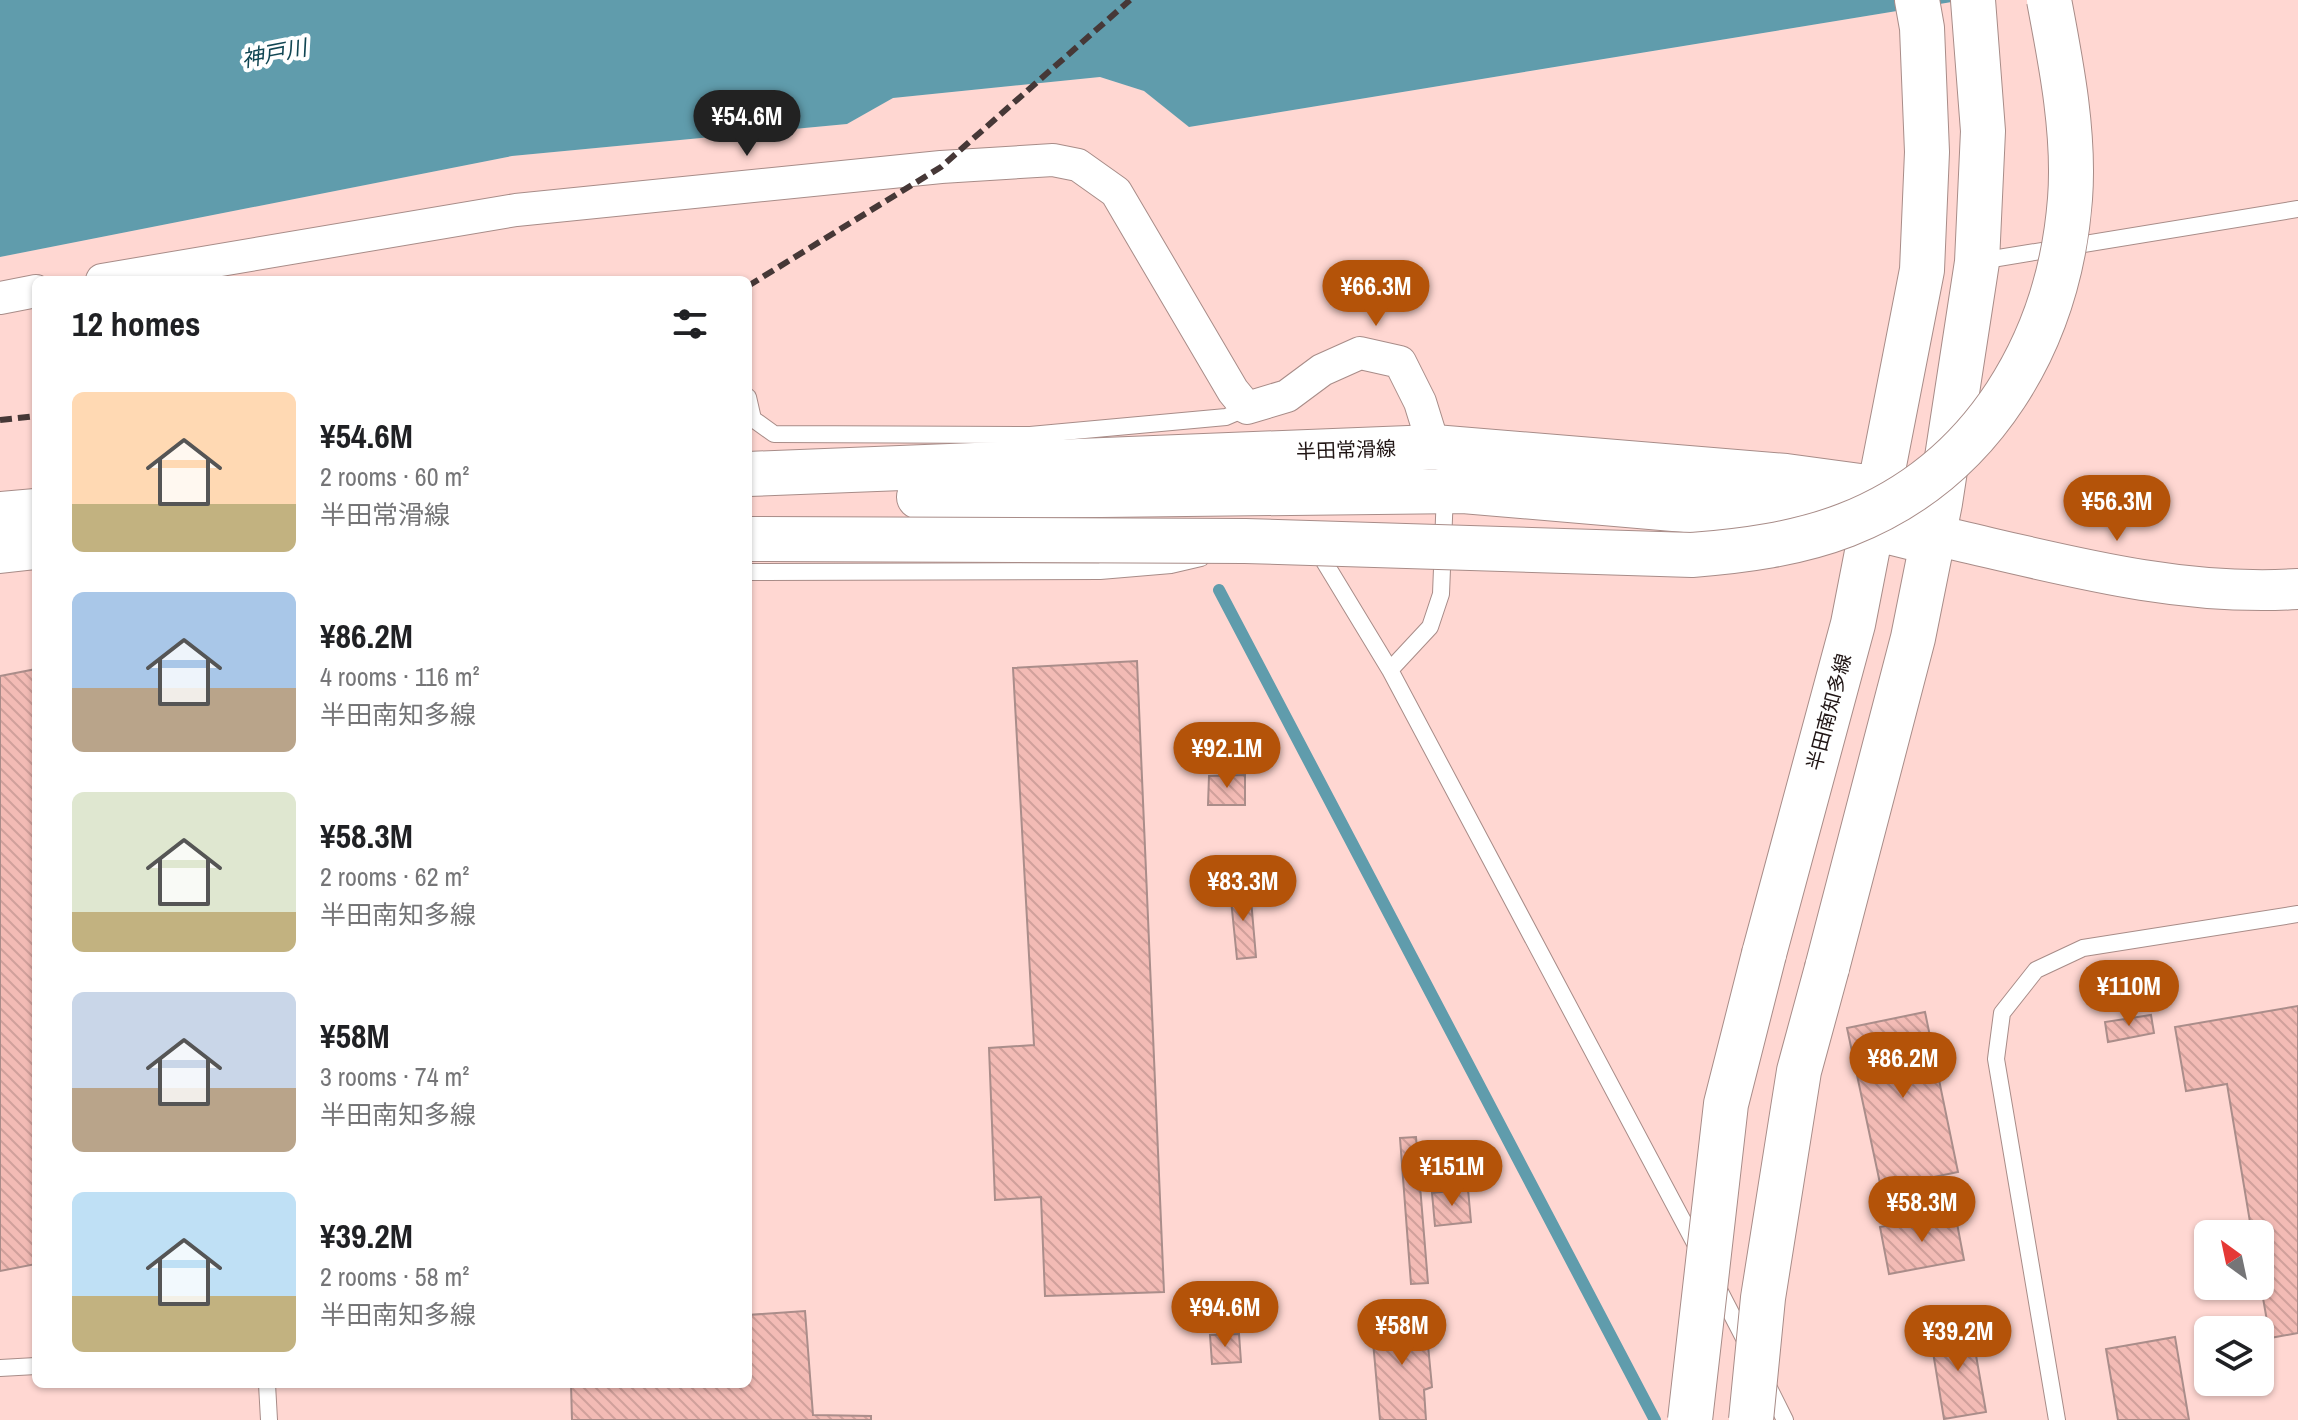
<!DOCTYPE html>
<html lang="en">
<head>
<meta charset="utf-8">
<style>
  body { margin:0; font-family:"Archivo Narrow","Noto Sans JP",sans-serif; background:#f6f6f6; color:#202124; height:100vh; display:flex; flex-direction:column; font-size:30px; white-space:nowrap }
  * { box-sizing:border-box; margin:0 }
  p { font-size:26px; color:#757577 }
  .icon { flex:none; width:44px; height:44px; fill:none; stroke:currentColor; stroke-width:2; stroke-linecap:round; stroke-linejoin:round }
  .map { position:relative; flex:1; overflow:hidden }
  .side { position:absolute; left:32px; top:276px; width:720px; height:1112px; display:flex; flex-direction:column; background:#fff; border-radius:12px; box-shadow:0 2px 6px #0004 }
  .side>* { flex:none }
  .needle { width:52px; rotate:327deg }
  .tools { position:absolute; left:2194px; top:1220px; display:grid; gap:16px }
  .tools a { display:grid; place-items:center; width:80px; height:80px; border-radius:12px; background:#fff; box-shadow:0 2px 6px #0004; font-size:40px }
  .price { position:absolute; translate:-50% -68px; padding:0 18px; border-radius:28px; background:#b45309; color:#fff; font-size:26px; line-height:52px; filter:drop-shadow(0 2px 4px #0008) }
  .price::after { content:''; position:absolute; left:50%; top:48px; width:24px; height:18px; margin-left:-12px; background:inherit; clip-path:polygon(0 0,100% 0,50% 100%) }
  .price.active { background:#222; color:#fff }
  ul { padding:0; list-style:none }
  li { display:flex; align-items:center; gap:24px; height:200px; padding:0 40px }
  li span { display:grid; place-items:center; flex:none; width:224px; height:160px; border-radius:12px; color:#555 }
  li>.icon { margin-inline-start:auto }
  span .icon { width:96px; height:96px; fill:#fffc; stroke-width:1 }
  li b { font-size:34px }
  h2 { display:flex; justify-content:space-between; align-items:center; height:96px; padding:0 40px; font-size:34px }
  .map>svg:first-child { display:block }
  .built { fill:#ffd7d2; fill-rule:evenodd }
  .water { fill:#609cac }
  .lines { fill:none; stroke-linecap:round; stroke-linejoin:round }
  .stream { stroke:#609cac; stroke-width:12 }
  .building { fill:url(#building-back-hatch); stroke:#aa8d8a; stroke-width:2 }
  .service-casing { stroke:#a88c88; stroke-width:18 }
  .minor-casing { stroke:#a88c88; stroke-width:34 }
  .tertiary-casing { stroke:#a88c88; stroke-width:42 }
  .primary-casing { stroke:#a88c88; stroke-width:46 }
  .service { stroke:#fff; stroke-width:16 }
  .minor { stroke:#fff; stroke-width:32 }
  .tertiary { stroke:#fff; stroke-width:40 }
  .primary { stroke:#fff; stroke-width:44 }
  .rail { stroke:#463837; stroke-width:6; stroke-dasharray:12 6; stroke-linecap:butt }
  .primary-bridge-casing { stroke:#a88c88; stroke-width:46; stroke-linecap:butt }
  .primary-bridge { stroke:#fff; stroke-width:44 }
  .labels { text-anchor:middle; stroke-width:8; stroke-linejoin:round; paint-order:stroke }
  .street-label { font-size:20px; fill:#211615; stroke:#fff }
  .water-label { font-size:22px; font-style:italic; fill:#114653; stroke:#fff }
</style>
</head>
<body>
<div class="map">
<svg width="2298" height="1420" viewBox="0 0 2298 1420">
  <defs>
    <pattern id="building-back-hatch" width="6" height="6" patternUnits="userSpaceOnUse" patternTransform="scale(2)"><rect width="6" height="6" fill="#f3bbb5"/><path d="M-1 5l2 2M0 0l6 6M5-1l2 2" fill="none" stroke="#d0a09b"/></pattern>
  </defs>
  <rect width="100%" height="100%" fill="#fde3e0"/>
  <!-- built -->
  <path class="built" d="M1964 0H2298V1420H0V257L512 156 847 124 892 98 1100 77 1144 91 1190 127ZM36 280H748V1384H36ZM2208 1234H2260V1286H2208ZM2208 1330H2260V1382H2208Z"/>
  <!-- water -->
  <path class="water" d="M0 0H1964L1189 127 1144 91 1100 77 893 98 847 124 512 156 0 257Z"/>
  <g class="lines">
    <!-- stream -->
    <path class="stream" d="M1219 590 1655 1420"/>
  </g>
  <!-- building -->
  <path class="building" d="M1137 661 1164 1292 1045 1296 1041 1197 995 1200 989 1048 1034 1045 1013 668Z
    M36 669V1264L0 1271V676Z
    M1245 775V805H1208L1209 776Z
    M1250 888 1256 957 1237 959 1230 890Z
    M2298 1006V1333L2270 1338 2260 1281V1234H2252L2227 1084 2186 1091 2175 1027Z
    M1925 1012 1958 1172 1881 1188 1847 1028Z
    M2151 1015 2154 1033 2108 1042 2105 1022Z
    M1416 1137 1428 1283 1411 1284 1400 1138Z
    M1468 1189 1471 1222 1435 1226 1432 1193Z
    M1955 1213 1964 1260 1889 1274 1880 1227Z
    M805 1311 813 1415 871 1416V1420H572L571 1384H748V1315Z
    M1425 1314 1432 1387 1424 1390 1426 1420H1380L1371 1319Z
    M1971 1327 1986 1412 1944 1419 1930 1334Z
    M1239 1334 1241 1362 1212 1364 1210 1335Z
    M2175 1337 2189 1420H2118L2106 1349Z"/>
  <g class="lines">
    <!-- service casing -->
    <g class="service-casing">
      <path id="service" d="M1980 261 2298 209
        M748 397 753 419 774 434 1030 435 1226 417 1247 408
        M1316 548 1390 670 1699 1251
        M748 572 1100 571 1171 565 1201 558
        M1390 670 1430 627 1441 594 1445 493
        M1717 1286 1747 1344
        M0 1368 36 1366
        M1766 1382 1785 1420
        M267 1384 269 1420
        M2057 1420 1996 1059 2002 1013 2036 970 2083 948 2298 914"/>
    </g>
    <!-- minor casing -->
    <g class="minor-casing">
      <path id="minor" d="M102 280 516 210 941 167 1053 160 1078 165 1116 192 1233 391 1247 408 1287 396 1322 370 1360 353 1400 362 1420 402 1434 447
        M0 298 36 291"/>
    </g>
    <!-- tertiary casing -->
    <g class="tertiary-casing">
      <path id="tertiary" d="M1934 535C2054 562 2174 597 2298 589"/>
    </g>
    <!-- primary casing -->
    <g class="primary-casing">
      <path id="primary" d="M748 474 1434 447 1786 476 1882 489 1940 503
        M919 497 1463 491 1778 518 1873 528 1933 543
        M0 514 36 511
        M0 551 36 547
        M1764 954 1853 624 1922 270 1927 152 1922 28 1917 0
        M1827 968 1913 638 1940 503 1977 262 1983 131 1973 0"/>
    </g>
    <!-- service -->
    <use href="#service" class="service"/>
    <!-- minor -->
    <use href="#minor" class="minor"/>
    <!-- tertiary -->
    <use href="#tertiary" class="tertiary"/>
    <!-- primary -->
    <use href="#primary" class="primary"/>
    <!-- rail -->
    <path class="rail" d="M748 286 941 167 1130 0
      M0 420 36 416"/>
    <!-- primary-bridge casing -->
    <g class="primary-bridge-casing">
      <path id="primary-bridge" d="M748 539 1245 541 1692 555C1743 551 1797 544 1846 525 1984 471 2059 341 2070 199 2075 134 2061 63 2049 0
        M1690 1420 1726 1104 1764 954
        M1751 1420 1763 1298 1799 1071 1827 968"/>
    </g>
    <!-- primary-bridge -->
    <use href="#primary-bridge" class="primary-bridge"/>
  </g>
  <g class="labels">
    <!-- street labels -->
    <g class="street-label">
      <text transform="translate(1346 450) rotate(-2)" y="7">半田常滑線</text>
      <text transform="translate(1829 712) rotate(-75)" y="7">半田南知多線</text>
    </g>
    <!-- water labels -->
    <g class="water-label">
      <text transform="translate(274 53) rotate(-11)" y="8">神戸川</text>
    </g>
  </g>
</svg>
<div class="tools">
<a><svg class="needle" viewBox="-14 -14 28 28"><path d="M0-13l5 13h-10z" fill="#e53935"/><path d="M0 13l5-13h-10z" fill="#757577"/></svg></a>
<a><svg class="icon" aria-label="layers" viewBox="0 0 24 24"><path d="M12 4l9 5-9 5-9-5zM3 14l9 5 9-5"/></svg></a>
</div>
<b class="price active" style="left:747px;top:158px">¥54.6M</b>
<b class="price" style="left:1376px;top:328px">¥66.3M</b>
<b class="price" style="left:2117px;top:543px">¥56.3M</b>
<b class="price" style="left:1227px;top:790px">¥92.1M</b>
<b class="price" style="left:1243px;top:923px">¥83.3M</b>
<b class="price" style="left:2129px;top:1028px">¥110M</b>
<b class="price" style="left:1903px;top:1100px">¥86.2M</b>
<b class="price" style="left:1452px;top:1208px">¥151M</b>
<b class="price" style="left:1922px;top:1244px">¥58.3M</b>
<b class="price" style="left:1225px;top:1349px">¥94.6M</b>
<b class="price" style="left:1402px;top:1367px">¥58M</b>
<b class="price" style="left:1958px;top:1373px">¥39.2M</b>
<section class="side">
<h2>12 homes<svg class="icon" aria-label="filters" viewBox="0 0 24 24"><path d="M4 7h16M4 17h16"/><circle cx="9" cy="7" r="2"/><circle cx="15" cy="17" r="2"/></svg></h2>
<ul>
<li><span style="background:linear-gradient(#ffd9b3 70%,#c2b280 0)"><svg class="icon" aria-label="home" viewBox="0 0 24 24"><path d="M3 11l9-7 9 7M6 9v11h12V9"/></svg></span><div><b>¥54.6M</b><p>2 rooms · 60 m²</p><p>半田常滑線</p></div></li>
<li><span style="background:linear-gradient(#a9c7e8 60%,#b9a48a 0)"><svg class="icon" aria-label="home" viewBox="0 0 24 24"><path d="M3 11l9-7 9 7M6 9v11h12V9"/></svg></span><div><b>¥86.2M</b><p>4 rooms · 116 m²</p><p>半田南知多線</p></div></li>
<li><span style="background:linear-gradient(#dfe7d0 75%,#c2b280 0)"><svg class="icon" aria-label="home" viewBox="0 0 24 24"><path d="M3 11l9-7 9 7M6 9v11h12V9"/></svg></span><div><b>¥58.3M</b><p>2 rooms · 62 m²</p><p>半田南知多線</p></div></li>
<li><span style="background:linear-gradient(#c9d6e8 60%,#b9a48a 0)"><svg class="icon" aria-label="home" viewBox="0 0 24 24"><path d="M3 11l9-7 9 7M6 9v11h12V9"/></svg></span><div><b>¥58M</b><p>3 rooms · 74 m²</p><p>半田南知多線</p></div></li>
<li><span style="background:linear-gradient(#bfe0f5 65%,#c2b280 0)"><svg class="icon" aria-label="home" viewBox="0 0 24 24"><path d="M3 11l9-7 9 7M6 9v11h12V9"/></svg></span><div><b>¥39.2M</b><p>2 rooms · 58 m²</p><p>半田南知多線</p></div></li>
</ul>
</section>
</div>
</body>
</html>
